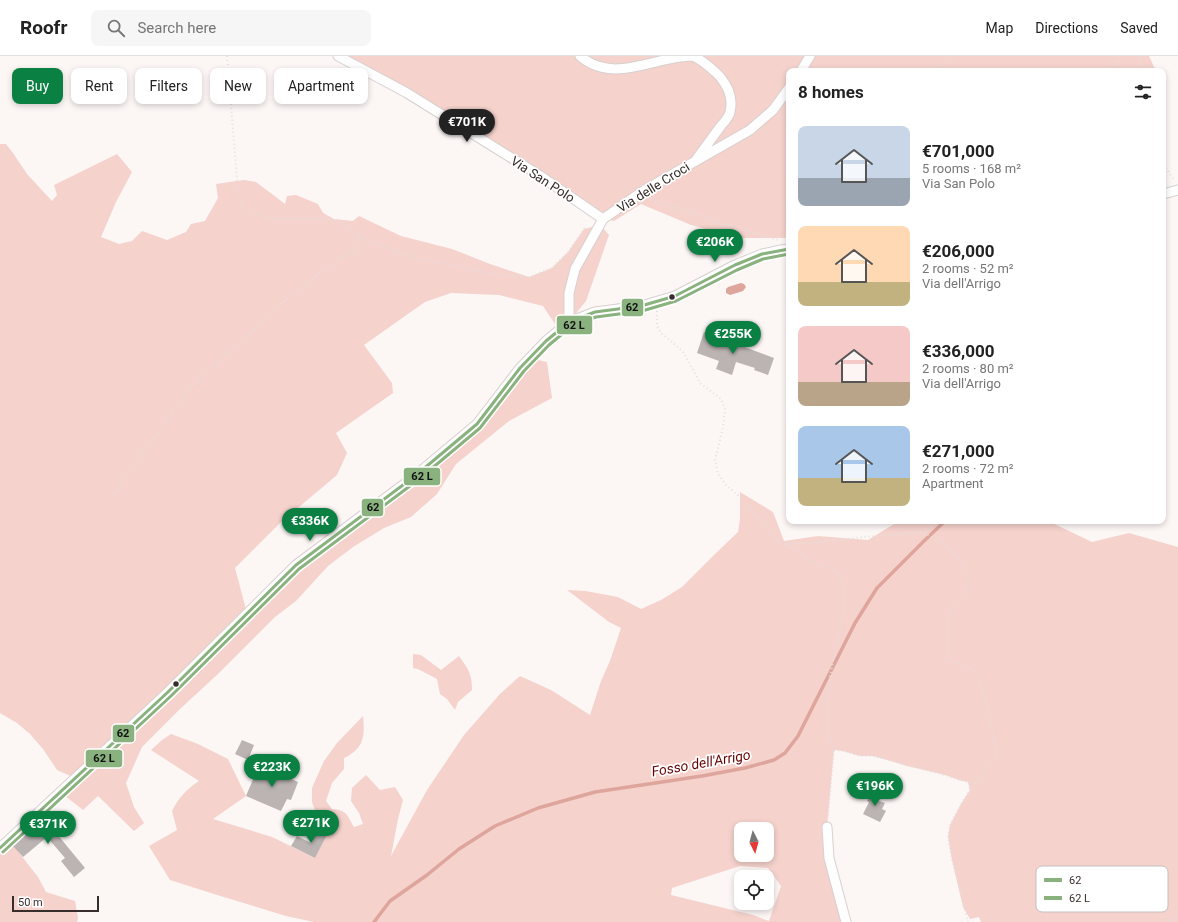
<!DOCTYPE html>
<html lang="en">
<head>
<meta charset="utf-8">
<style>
  body { margin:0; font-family:Roboto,sans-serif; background:#f6f6f6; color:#222; height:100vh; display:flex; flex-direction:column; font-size:15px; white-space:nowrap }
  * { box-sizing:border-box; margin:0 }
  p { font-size:13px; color:#767676 }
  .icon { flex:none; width:22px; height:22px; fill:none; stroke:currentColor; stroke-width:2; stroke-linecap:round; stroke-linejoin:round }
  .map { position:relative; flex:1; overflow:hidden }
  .sheet { position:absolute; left:786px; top:12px; width:380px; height:456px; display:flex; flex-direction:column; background:#fff; border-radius:8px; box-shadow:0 2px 6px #0003 }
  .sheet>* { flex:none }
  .top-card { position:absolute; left:12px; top:12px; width:380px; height:36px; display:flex; gap:8px }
  .needle { width:26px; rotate:174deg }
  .controls { position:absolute; left:734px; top:766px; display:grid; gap:8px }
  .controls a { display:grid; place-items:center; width:40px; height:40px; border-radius:8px; background:#fff; box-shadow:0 2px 6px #0003; font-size:20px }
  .scale { position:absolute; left:12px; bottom:10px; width:87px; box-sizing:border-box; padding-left:4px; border:2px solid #372d2b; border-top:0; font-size:11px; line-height:14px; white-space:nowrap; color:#372d2b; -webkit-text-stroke:3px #fff; paint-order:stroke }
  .price { position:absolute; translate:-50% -34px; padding:0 9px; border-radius:14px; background:#0b8043; color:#fff; font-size:13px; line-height:26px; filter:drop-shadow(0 1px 2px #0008) }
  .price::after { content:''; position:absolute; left:50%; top:24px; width:12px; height:9px; margin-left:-6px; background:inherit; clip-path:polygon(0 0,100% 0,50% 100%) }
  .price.on { background:#222; color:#fff }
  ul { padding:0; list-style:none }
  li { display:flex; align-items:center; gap:12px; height:100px; padding:0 12px }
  li span { display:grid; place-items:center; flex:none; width:112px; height:80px; border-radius:8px; color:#555 }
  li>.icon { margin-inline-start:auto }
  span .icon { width:48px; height:48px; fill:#fffc; stroke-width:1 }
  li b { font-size:17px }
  h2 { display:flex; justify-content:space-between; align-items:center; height:48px; padding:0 12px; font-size:17px }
  .chip { padding:0 14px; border-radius:8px; background:#fff; box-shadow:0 2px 6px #0003; font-size:14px; line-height:36px }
  .chip.on { background:#0b8043; color:#fff }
  header { display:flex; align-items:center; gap:24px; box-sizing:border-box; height:56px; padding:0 20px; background:#fff; border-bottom:1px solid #e0e0e0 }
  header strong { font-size:19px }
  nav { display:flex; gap:22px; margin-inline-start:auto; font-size:14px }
  .search { width:280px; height:36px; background:#f6f6f6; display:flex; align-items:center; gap:10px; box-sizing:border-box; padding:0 14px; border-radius:8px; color:#767676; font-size:15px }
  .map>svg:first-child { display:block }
  .green { fill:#f5d2cc; fill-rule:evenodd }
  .water { fill:#dea59d }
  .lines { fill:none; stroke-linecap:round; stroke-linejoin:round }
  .stream { stroke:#dea59d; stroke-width:3.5 }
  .building { fill:#bcb4b3 }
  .street-casing { stroke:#d7d0cf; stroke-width:11 }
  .path { stroke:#e2e0e0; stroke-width:2; stroke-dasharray:1 3; stroke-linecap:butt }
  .street { stroke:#fffefe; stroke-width:9 }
  .bus-1-casing { stroke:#fff; stroke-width:6 }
  .bus-2-casing { stroke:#fff; stroke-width:6 }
  .bus-1 { stroke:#89b27e; stroke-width:3 }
  .bus-2 { stroke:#89b27e; stroke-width:3 }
  .bus-dot { fill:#372d2b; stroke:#fff; stroke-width:1.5 }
  .labels { text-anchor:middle; stroke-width:3.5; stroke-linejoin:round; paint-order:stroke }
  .street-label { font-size:13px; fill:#372d2b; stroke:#fff }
  .water-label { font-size:14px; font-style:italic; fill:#670202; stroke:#fff }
  .key { fill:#fff; stroke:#c3c0bf; stroke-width:1 }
  .key-label { font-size:11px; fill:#372d2b }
  .line-badge { stroke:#fff; stroke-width:1.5 }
  .pale-badge-label { font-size:11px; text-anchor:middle; font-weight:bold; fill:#111 }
</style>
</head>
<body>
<header>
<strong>Roofr</strong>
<div class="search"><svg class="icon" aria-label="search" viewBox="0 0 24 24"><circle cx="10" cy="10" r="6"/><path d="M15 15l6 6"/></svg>Search here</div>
<nav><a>Map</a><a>Directions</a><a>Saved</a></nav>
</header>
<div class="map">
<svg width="1178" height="866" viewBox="0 0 1178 866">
  <rect width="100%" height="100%" fill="#fcf6f5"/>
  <!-- green -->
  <path class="green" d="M338 0H1149L1156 15H789V182H739L691 169 641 148 614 165 603 163 573 142Z
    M0 88H6L13 97 27 118 52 145 57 139 54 129 117 98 132 116 116 146 101 181 119 188 132 185 142 175 167 184 186 176 191 168 205 165 218 142 216 128 244 124 256 126 285 148 287 140 296 139 318 148 323 157 334 163 353 165 359 160 401 180 452 193 490 208 529 221 552 212 568 196 584 173 600 169 609 179 586 245 569 266 559 274 543 250 499 239 451 237 425 246 364 289 392 327 393 337 336 377 347 397 337 419 280 467 235 512 248 561 288 520 406 430 494 358 501 344 515 318 534 303 547 306 552 342 509 365 456 408 437 438 411 461 384 472 353 491 328 510 296 545 275 561 219 617 180 653 142 691 126 727 134 751 144 767 134 775 98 740 83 754 60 736 75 722 57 714 43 693 30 678 17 667 0 657Z
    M740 436 773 456 784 485 818 480 868 484 894 468 913 465H1048L1092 486 1129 477 1178 491V866H981L979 861 970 863 963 851 952 804 948 781 950 769 961 748 970 734 968 726 959 724 945 719 907 710 891 705 873 700H860L843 695 834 694 827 771 846 866H314L286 860 214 838 170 824 149 790 177 774 172 755C179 741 186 734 199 725L151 694 162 684 171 678 198 688 228 703 246 740 213 763 272 781 315 802 328 777 324 767 317 760 312 746V732L324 705 337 687 363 660C365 681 364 692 344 702V713L332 727 326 745 332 753C348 754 347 760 354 771L363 768 359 757 351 745 352 732 366 719 380 734 395 731 403 744 398 763 391 800 427 734 464 679 500 638 520 620 551 634 590 659 601 625 610 605 621 572 609 566 567 534 585 535 618 541 641 553 661 544 682 531 713 500 738 476 740 463ZM741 773H767V799H741ZM740 810 768 812 781 830 769 865 753 859 671 839 672 832Z
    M413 598 421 599 441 614 459 600C468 613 472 617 472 634L458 646 455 654 447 643 440 638 437 623 418 613 413 612Z
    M9 784 38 821 46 836 75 845 78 862 77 866H0V790Z"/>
  <!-- water -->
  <path class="water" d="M741 227 744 228 746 231 743 235 730 239 726 237V233L728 231Z"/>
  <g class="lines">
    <!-- stream -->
    <path class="stream" d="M374 866 390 845 427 819 459 793 495 770 538 752 595 736 702 720 745 712 774 704 785 697 798 680 855 567 877 532 925 484 945 465"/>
  </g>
  <!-- building -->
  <path class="building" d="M704 276 774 302 768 319 754 314 755 312 736 306 732 319 716 313 719 305 697 297Z
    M242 684 254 689 248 704 235 698Z
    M259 709 298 726 291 744 287 743 281 755 246 740Z
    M873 734 882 738 879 745 885 747 882 753 886 755 880 766 863 758 869 746 867 745Z
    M43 761 85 812 74 821 61 805 65 802 47 781 23 801 12 789Z
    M319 773 328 777 315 802 291 790 297 780 311 787Z"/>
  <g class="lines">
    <!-- street casing -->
    <g class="street-casing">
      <path id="street" d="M338 0 407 37 539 119 603 163
        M580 0C614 29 655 0 692 0 699 1 717 17 721 22 729 32 733 44 730 56 729 62 723 67 720 71 712 82 704 93 696 104
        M801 15 810 0
        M1163 138 1178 134
        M569 266V237L575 213 603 163 643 135 750 74 773 54 789 32
        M827 771 829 802 846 866
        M0 792 168 636 296 509 415 420 477 368 520 312 546 285 569 266 595 256 641 250 675 240 735 209 762 198 781 194 789 193"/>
    </g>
    <!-- path -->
    <path class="path" d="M227 0 238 135 243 152 248 155 270 163H334L365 184 416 202 498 219 529 221 552 212 568 196 584 173H587
      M1118 0V15
      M1140 0 1143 15
      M938 15 949 0
      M1163 109 1168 115 1174 124
      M651 143 727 169 778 184
      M657 255V270L661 277 678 291 684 297 700 327 721 343 725 353 723 372 715 404 718 418 726 429 742 443 779 487 784 488 807 502 836 515 842 524 845 533V550L830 620 828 646V677L834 694 828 761
      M111 443 187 334 281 248 328 211 356 194 359 180
      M785 488 812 487 864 481 923 476 945 489 956 498 964 512 969 529 949 558 947 593 950 606C956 608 964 608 968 611 986 622 993 681 996 701L970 734 961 748 950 769 948 781 952 804 968 866
      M834 694 843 695 860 700H873L945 719 959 724 968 726 970 734
      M1169 866 1178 860"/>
    <!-- street -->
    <use href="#street" class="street"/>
    <!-- bus-1 casing -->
    <g class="bus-1-casing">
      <path id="bus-1" d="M0 792 168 636 296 509 415 420 477 368 520 312 546 285 569 266 595 256 641 250 675 240 735 209 762 198 789 193"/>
    </g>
    <!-- bus-2 casing -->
    <g class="bus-2-casing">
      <path id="bus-2" d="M3 796 171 640 299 513 418 424 480 372 524 315 549 289 572 270 596 261 642 255 676 245 737 214 763 203 789 198"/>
    </g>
    <!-- bus-1 -->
    <use href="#bus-1" class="bus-1"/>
    <!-- bus-2 -->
    <use href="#bus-2" class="bus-2"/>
  </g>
  <!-- markers -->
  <g class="bus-dot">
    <circle cx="672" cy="241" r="3.5"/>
    <circle cx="176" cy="628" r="3.5"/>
  </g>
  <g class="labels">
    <!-- street labels -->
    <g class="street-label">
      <text transform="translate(543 123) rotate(33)" y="5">Via San Polo</text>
      <text transform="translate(653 131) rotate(-32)" y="5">Via delle Croci</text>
    </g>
    <!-- water labels -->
    <g class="water-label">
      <text transform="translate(701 707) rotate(-10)" y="5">Fosso dell'Arrigo</text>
    </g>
  </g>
  <!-- legend -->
  <rect x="1036" y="810" width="132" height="46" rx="6" class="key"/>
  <rect x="1044" y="822" width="18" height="4" fill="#89b27e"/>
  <rect x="1044" y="840" width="18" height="4" fill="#89b27e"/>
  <g class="key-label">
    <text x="1069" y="828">62</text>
    <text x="1069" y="846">62 L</text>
  </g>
  <g class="line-badge">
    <rect x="621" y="242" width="23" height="19" rx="4" fill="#89b27e"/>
    <rect x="556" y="259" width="37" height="20" rx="4" fill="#89b27e"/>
    <rect x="403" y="411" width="38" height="19" rx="4" fill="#89b27e"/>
    <rect x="361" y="442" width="23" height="19" rx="4" fill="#89b27e"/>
    <rect x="112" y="668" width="23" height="19" rx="4" fill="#89b27e"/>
    <rect x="85" y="693" width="38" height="19" rx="4" fill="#89b27e"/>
  </g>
  <g class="pale-badge-label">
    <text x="632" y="255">62</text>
    <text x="574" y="273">62 L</text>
    <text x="422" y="424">62 L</text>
    <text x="373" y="455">62</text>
    <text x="123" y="681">62</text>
    <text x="104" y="706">62 L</text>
  </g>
</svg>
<div class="controls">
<a><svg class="needle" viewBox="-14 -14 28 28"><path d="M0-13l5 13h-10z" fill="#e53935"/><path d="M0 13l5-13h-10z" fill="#767676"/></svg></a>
<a><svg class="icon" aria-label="locate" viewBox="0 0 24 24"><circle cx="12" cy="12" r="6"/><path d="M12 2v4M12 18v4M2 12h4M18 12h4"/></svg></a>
</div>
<div class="scale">50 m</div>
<b class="price on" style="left:467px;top:87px">€701K</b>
<b class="price" style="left:715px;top:207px">€206K</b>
<b class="price" style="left:733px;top:299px">€255K</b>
<b class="price" style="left:310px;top:486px">€336K</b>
<b class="price" style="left:272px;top:732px">€223K</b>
<b class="price" style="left:875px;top:751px">€196K</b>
<b class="price" style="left:311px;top:788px">€271K</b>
<b class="price" style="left:48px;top:789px">€371K</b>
<div class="top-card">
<a class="chip on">Buy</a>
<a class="chip">Rent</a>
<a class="chip">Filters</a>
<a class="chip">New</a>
<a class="chip">Apartment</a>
</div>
<section class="sheet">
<h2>8 homes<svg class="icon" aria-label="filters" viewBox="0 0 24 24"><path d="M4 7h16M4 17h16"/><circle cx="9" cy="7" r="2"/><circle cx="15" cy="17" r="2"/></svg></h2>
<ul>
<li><span style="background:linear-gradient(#c9d6e8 65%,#9aa5b1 0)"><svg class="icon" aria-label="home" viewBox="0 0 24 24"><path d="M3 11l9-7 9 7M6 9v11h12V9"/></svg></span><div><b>€701,000</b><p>5 rooms · 168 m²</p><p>Via San Polo</p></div></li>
<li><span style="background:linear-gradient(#ffd9b3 70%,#c2b280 0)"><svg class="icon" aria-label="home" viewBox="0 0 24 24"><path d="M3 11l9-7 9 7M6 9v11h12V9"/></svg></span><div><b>€206,000</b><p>2 rooms · 52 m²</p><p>Via dell'Arrigo</p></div></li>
<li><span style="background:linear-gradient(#f6c9c9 70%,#b9a48a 0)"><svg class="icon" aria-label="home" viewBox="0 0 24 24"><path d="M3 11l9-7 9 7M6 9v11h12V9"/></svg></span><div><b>€336,000</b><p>2 rooms · 80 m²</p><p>Via dell'Arrigo</p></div></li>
<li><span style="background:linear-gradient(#a9c7e8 65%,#c2b280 0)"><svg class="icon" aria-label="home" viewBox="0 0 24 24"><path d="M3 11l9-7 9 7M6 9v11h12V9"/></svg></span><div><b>€271,000</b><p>2 rooms · 72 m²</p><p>Apartment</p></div></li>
</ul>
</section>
</div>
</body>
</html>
